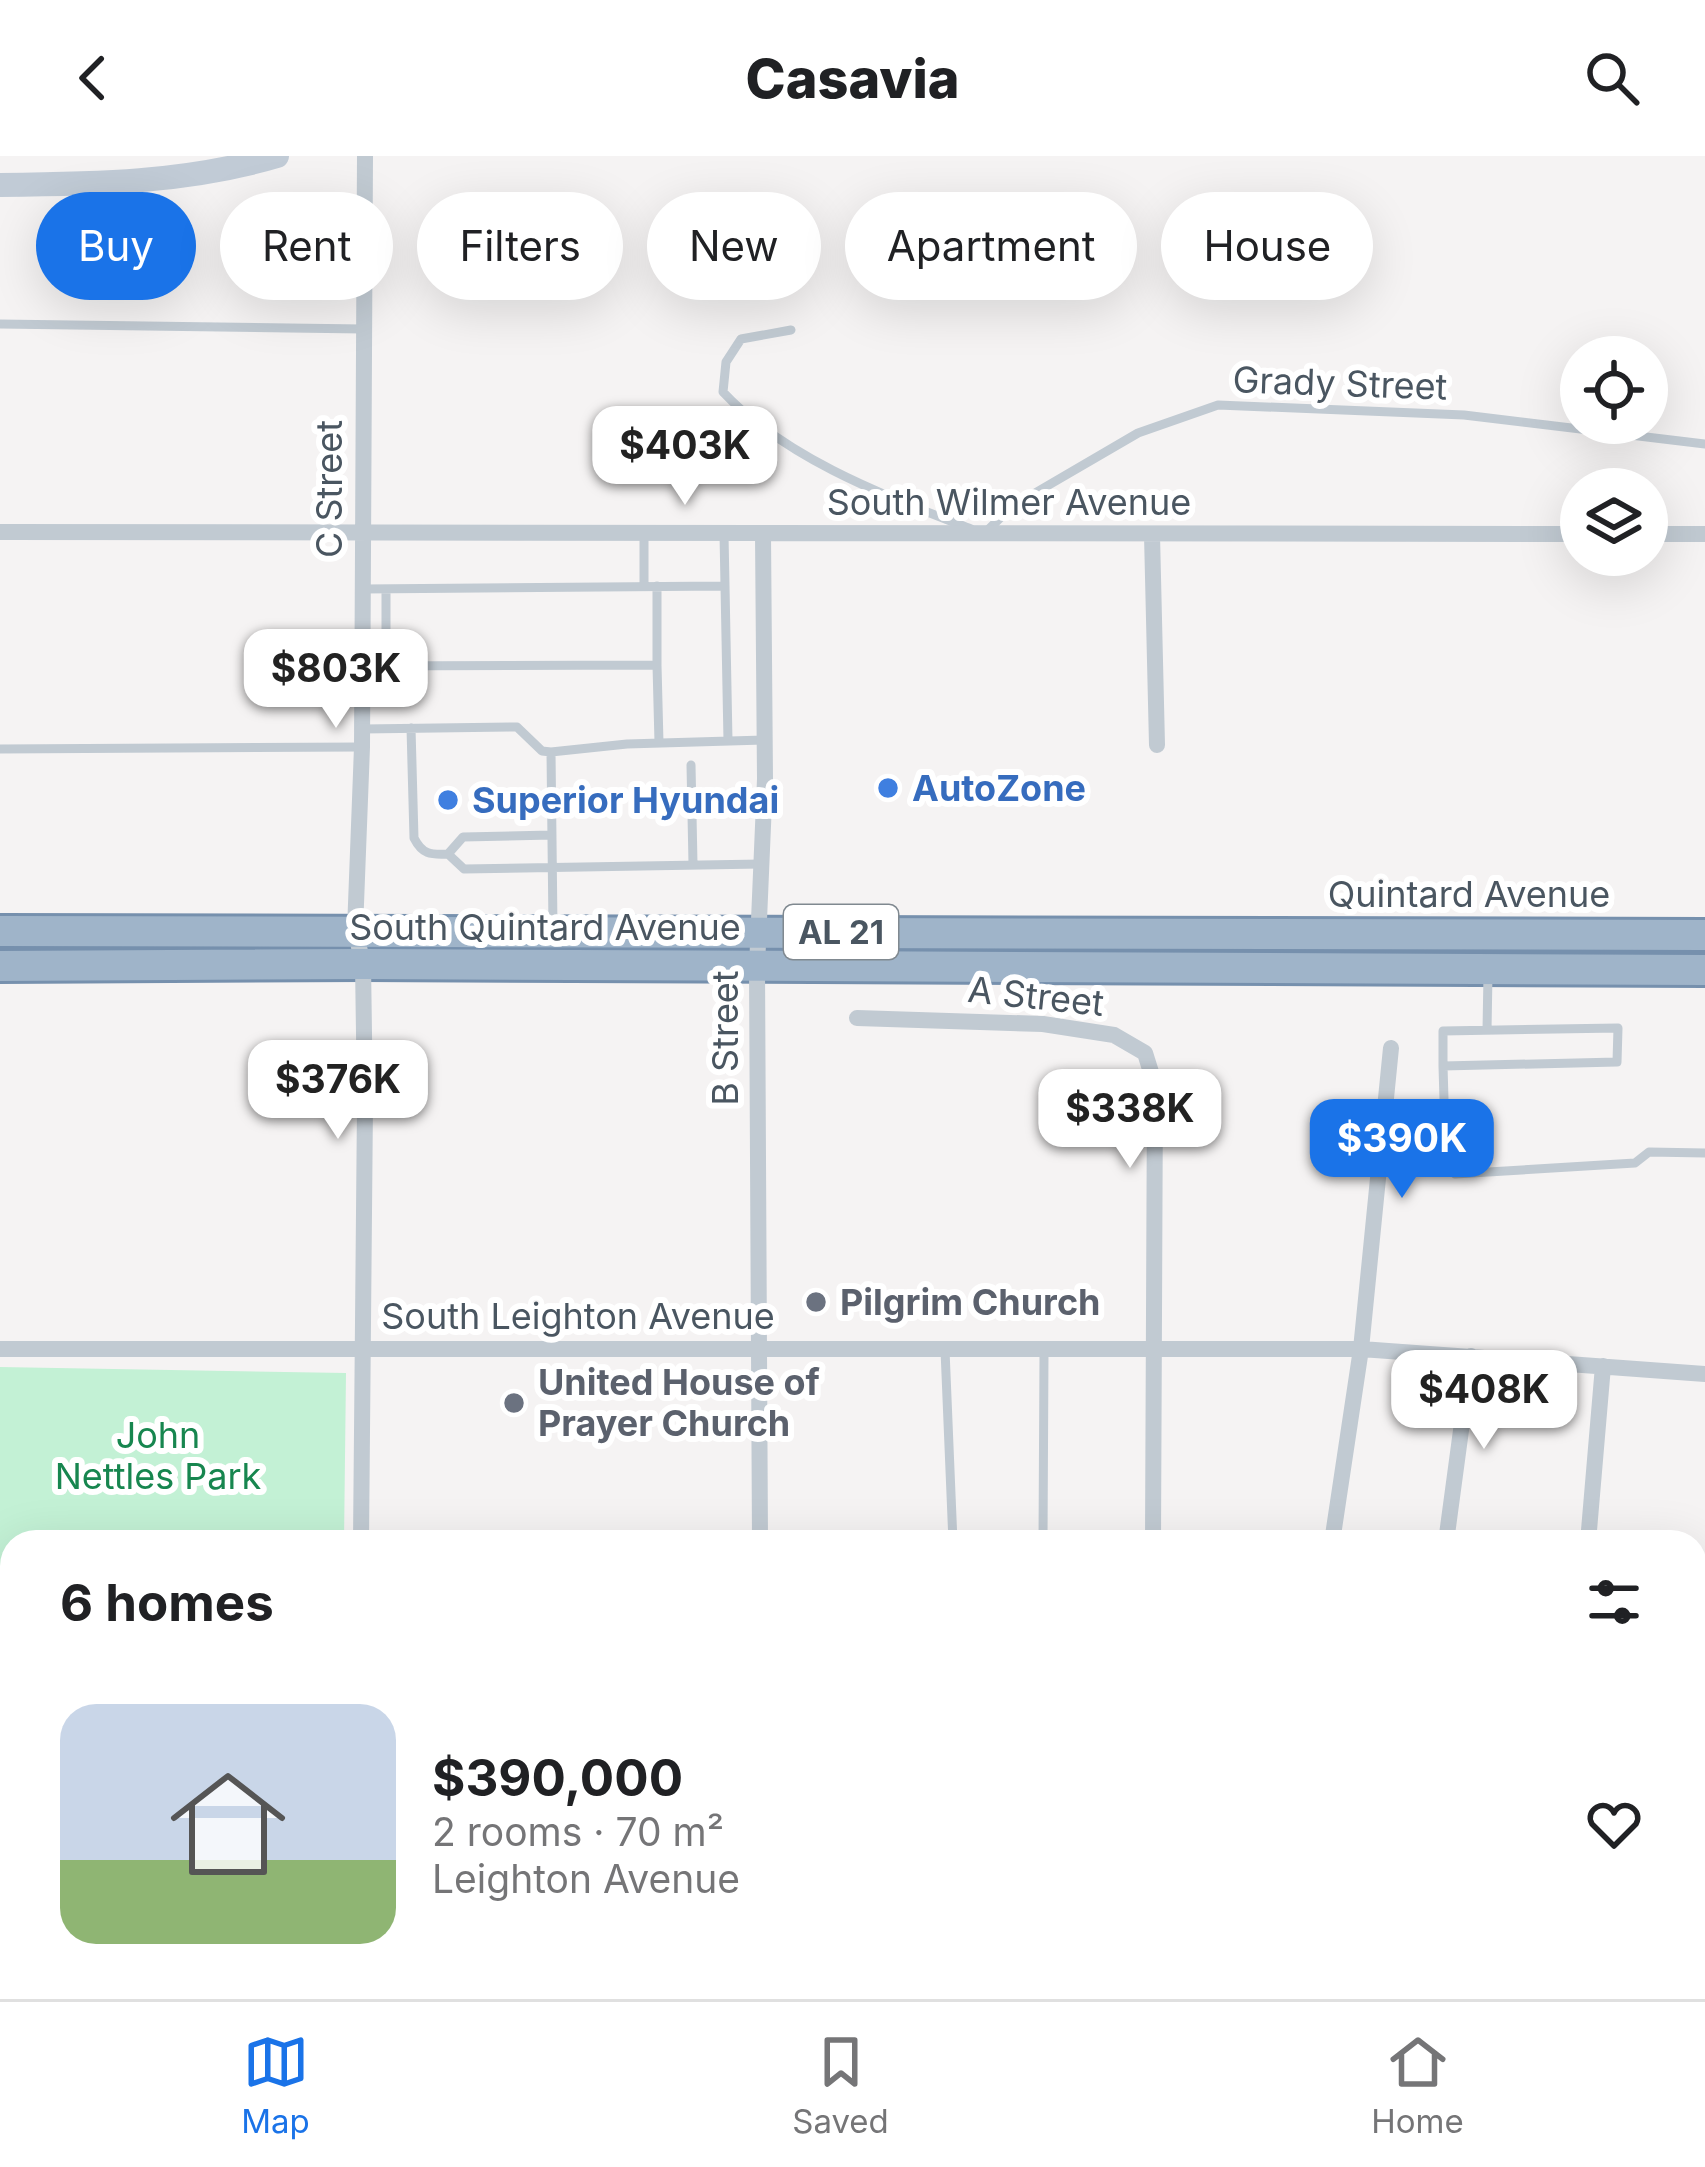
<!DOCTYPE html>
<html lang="en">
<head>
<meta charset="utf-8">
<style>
  body { margin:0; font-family:Inter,sans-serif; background:#f2f2f2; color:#202124; height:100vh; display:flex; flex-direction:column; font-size:45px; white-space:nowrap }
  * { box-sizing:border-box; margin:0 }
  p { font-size:39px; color:#757577 }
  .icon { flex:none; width:66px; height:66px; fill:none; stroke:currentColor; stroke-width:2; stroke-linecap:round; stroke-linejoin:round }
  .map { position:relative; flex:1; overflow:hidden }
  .drawer { position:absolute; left:0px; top:1374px; width:1707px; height:471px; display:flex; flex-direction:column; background:#fff; border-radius:36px 36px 0 0; box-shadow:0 12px 48px #0002 }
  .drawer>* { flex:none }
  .hud { position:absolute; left:36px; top:36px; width:1635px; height:108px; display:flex; gap:24px }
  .tools { position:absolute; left:1560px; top:180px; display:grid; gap:24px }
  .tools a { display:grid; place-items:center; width:108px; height:108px; border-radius:50%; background:#fff; box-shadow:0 12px 48px #0002; font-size:60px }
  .price { position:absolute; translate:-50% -102px; padding:0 27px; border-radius:24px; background:#fff; color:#222; font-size:39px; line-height:78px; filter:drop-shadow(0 3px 6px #0008) }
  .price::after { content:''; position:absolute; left:50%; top:72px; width:36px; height:27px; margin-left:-18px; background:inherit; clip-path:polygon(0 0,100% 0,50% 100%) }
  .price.active { background:#1a73e8; color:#fff }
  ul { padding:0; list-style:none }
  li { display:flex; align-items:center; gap:36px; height:300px; padding:0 60px }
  li span { display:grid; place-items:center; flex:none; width:336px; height:240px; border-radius:36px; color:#555 }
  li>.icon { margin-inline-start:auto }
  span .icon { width:144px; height:144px; fill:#fffc; stroke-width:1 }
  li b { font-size:51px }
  h2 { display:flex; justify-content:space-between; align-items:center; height:144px; padding:0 60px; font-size:51px }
  .tag { padding:0 42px; border-radius:54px; background:#fff; box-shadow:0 12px 48px #0002; font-size:42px; line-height:108px }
  .tag.active { background:#1a73e8; color:#fff }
  header { display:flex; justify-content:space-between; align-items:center; height:156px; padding:0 60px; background:#fff; font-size:54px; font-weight:800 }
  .dock { display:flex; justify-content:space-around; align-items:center; height:168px; border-top:3px solid #e0e0e0; background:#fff; font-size:33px; color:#757577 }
  .dock a { display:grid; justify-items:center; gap:6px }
  .dock .active { color:#1a73e8 }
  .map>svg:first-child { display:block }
  .green { fill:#c3f1d5 }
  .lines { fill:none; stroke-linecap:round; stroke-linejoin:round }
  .trunk-casing { stroke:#7690ad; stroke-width:36 }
  .service { stroke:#c1cad2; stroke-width:9 }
  .minor { stroke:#c1cad2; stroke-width:16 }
  .secondary { stroke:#c1cbd6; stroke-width:24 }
  .trunk { stroke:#9fb4c9; stroke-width:30 }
  .shop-dot { fill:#3f7fe0; stroke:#fff; stroke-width:4.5 }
  .worship-dot { fill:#6b7280; stroke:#fff; stroke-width:4.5 }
  .labels { text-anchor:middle; stroke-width:12; stroke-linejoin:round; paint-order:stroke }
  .shield { fill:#fff; stroke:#808990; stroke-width:3 }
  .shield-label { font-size:33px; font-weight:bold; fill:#4a5661 }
  .street-label { font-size:36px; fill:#4a5661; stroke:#fff }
  .shop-label { font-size:36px; font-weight:bold; fill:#366cbe; stroke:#fff; text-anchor:start }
  .worship-label { font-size:36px; font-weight:bold; fill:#5b616d; stroke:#fff; text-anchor:start }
  .park-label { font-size:36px; fill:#17864f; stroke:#fff }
</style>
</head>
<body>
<header><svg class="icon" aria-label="back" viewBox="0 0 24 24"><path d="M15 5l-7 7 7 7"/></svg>Casavia<svg class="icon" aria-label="search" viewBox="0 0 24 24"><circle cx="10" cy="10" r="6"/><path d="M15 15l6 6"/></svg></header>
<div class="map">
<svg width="1705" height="1843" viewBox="0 0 1705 1843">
  <rect width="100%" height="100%" fill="#f5f3f3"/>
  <!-- green -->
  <path class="green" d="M0 1211 346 1217 344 1386H12V1578H0Z"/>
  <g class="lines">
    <!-- trunk casing -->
    <g class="trunk-casing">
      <path id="trunk" d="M0 775 1705 779
        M0 810 363 808 1705 814"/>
    </g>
    <!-- service -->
    <path class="service" d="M0 168 363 173
      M791 174 741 183 726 206 723 236C787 304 886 340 971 373
      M986 376 1011 351 1138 277 1218 249 1464 259 1705 288
      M644 378V430
      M724 378 728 585
      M364 433 725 430
      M386 433V510
      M657 509V430
      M362 510 657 509 659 587
      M411 572 414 682C422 698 430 699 448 698L464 713 761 708
      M363 573 517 571 542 595 551 596 553 771
      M0 593 361 591
      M551 596 627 588 764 584
      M691 609 693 708
      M448 698 463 681 552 679
      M1618 872 1617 906 1443 910V875Z
      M1487 874 1488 819
      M1443 910 1445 977 1455 1018 1635 1007 1649 996 1705 997
      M945 1194 953 1386
      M1043 1386 1044 1196
      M0 1803H12
      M951 1833V1843
      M1281 1843V1833"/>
    <!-- minor -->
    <path class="minor" d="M0 376 1581 378
      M1647 378H1705
      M1152 379 1157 589
      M857 862 1043 868 1114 879 1145 897 1155 929 1153 1386
      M0 1193H1361L1705 1218
      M361 1386 365 947 363 808 355 774 362 591 365 0
      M760 1386 757 811 765 623 763 379
      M1332 1386 1361 1193 1391 892
      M1446 1386 1471 1200
      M1588 1386 1603 1210
      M1695 1492 1705 1486
      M0 1602H12
      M1695 1640H1705
      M1151 1833V1843
      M364 1843V1833
      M568 1843 569 1833
      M754 1843 755 1833
      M1395 1843V1833"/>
    <!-- secondary -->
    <path class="secondary" d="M0 29C94 28 186 27 277 0"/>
    <!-- trunk -->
    <use href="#trunk" class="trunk"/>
  </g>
  <!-- markers -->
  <g class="shop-dot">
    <circle cx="888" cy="632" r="12"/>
    <circle cx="448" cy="644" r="12"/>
  </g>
  <g class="worship-dot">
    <circle cx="816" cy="1146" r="12"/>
    <circle cx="514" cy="1247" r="12"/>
  </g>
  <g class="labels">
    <!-- shield labels -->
    <rect class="shield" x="784" y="749" width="114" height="54" rx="9"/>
    <g class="shield-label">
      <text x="841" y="788">AL 21</text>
    </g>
    <!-- street labels -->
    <g class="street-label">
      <text transform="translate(1340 227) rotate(2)" y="13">Grady Street</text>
      <text transform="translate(329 333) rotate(-90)" y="13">C Street</text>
      <text x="1009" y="359">South Wilmer Avenue</text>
      <text x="1469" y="751">Quintard Avenue</text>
      <text x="545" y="784">South Quintard Avenue</text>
      <text transform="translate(1036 840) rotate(6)" y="13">A Street</text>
      <text transform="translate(725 882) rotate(-90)" y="13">B Street</text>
      <text x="578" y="1173">South Leighton Avenue</text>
    </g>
    <!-- shop labels -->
    <g class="shop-label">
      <text x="912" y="645">AutoZone</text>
      <text x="472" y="657">Superior Hyundai</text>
    </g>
    <!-- worship labels -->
    <g class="worship-label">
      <text x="840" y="1159">Pilgrim Church</text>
      <text x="538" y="1239">United House of<tspan x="538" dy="41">Prayer Church</tspan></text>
    </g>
    <!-- park labels -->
    <g class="park-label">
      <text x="158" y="1292">John<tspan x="158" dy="41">Nettles Park</tspan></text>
    </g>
  </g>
</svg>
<div class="tools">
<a><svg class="icon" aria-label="locate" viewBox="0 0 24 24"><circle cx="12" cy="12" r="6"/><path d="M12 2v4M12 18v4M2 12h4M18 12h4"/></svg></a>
<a><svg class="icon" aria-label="layers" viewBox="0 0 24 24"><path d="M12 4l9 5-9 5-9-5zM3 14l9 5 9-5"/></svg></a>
</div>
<b class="price" style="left:685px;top:352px">$403K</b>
<b class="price" style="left:336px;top:575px">$803K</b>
<b class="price" style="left:338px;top:986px">$376K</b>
<b class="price" style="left:1130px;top:1015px">$338K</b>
<b class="price active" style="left:1402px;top:1045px">$390K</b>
<b class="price" style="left:1484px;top:1296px">$408K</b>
<div class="hud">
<a class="tag active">Buy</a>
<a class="tag">Rent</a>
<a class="tag">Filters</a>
<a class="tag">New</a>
<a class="tag">Apartment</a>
<a class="tag">House</a>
</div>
<section class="drawer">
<h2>6 homes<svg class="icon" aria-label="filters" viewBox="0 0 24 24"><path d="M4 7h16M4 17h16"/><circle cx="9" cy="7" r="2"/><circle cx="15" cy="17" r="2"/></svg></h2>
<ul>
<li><span style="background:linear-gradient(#c9d6e8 65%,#8fb573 0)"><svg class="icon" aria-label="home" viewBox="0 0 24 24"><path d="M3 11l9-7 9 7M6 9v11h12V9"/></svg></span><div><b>$390,000</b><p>2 rooms · 70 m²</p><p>Leighton Avenue</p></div><svg class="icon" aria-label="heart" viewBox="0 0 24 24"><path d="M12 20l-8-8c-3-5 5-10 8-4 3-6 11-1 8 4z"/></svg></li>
</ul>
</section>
</div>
<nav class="dock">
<a class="active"><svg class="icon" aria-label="map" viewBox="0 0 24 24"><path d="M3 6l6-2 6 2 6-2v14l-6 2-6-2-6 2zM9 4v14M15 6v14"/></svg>Map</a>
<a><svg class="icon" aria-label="saved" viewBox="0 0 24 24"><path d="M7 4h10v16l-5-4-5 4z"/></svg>Saved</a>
<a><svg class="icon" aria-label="home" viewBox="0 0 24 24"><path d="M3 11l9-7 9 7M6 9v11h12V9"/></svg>Home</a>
</nav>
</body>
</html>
